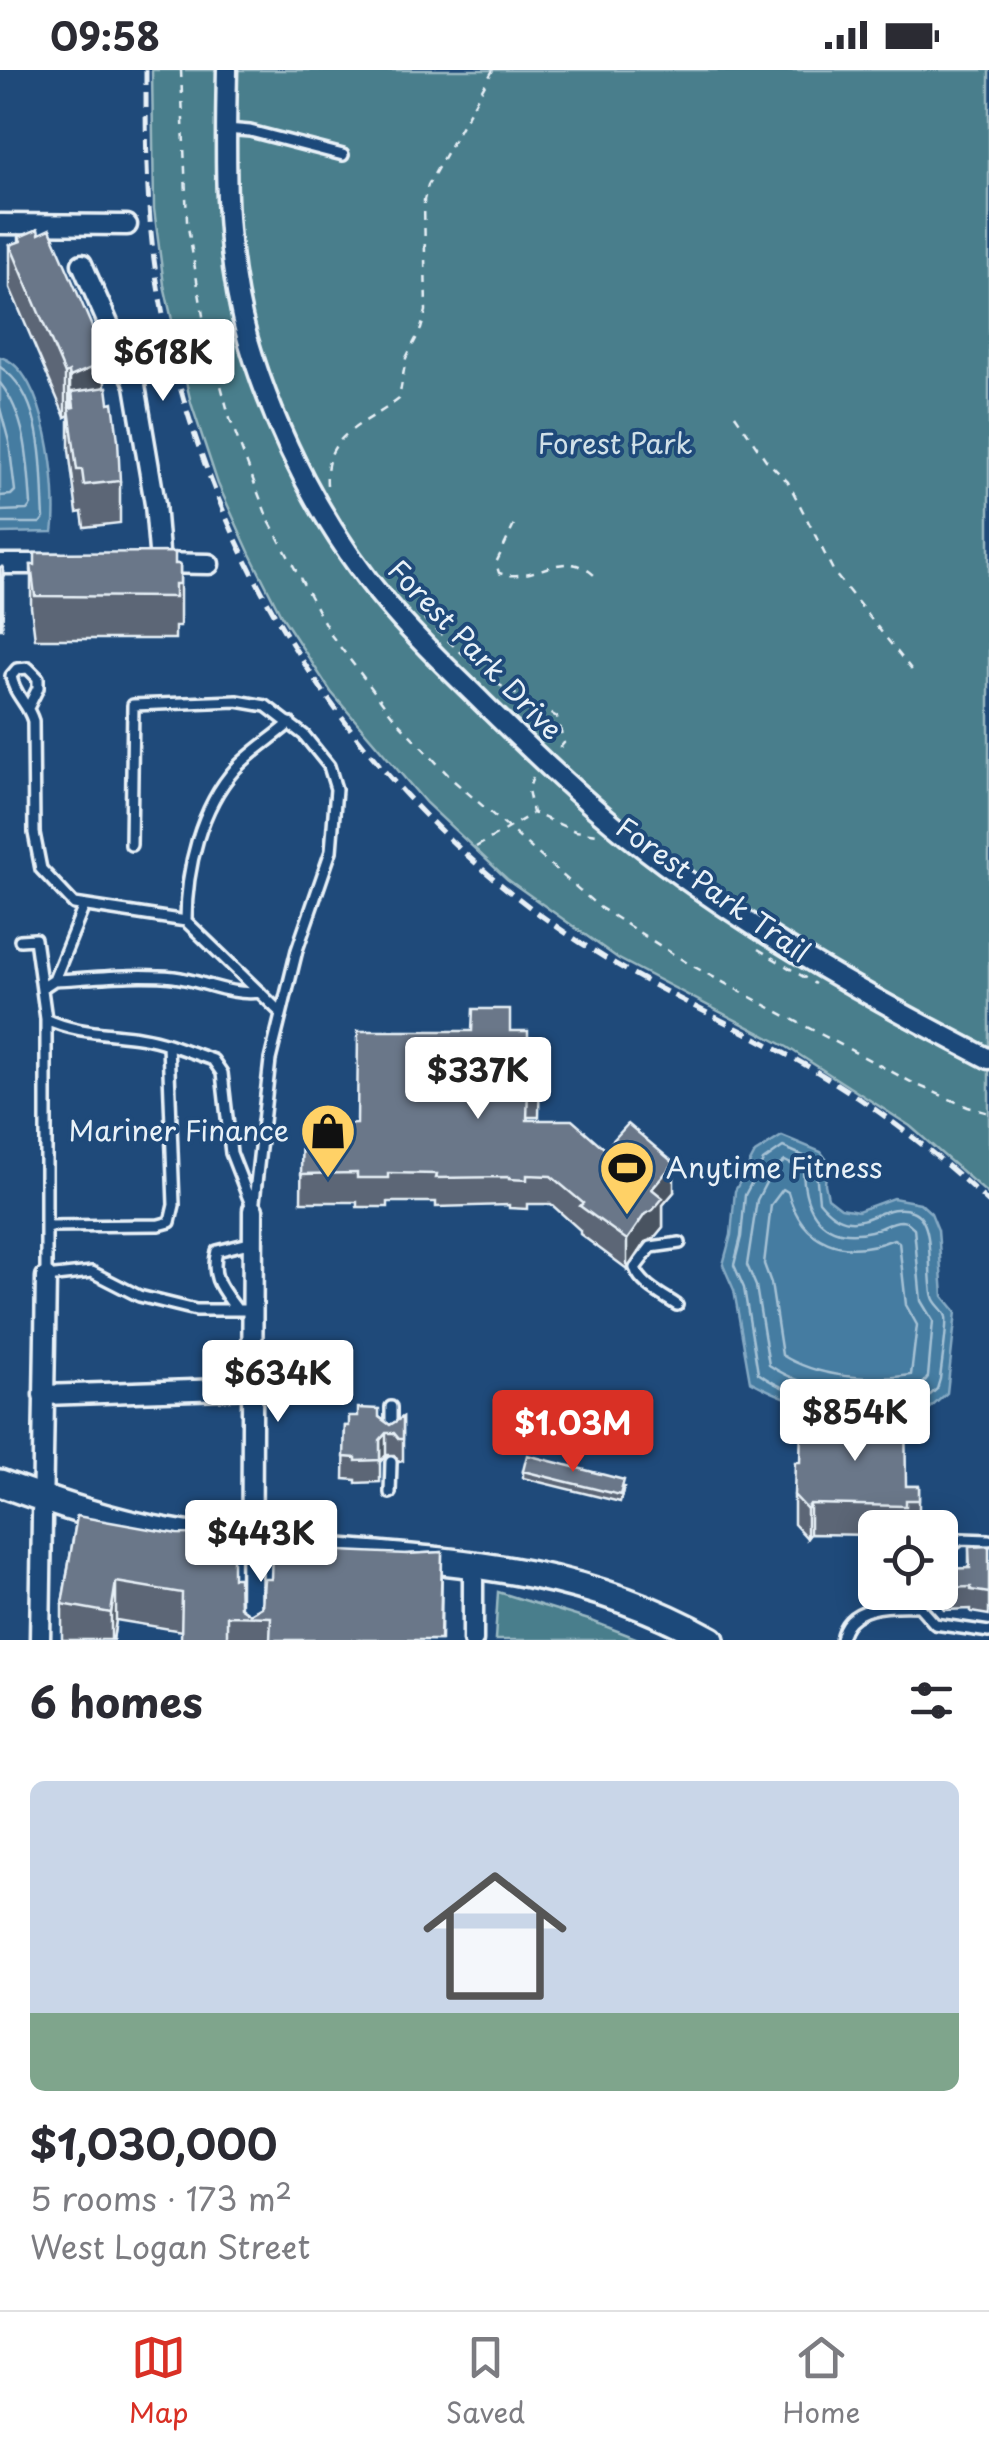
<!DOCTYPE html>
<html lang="en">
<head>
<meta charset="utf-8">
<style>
  body { margin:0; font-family:"Playpen Sans",sans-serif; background:#f2f2f3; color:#2b2b33; height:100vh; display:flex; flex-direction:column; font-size:38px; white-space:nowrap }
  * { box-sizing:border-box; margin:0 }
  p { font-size:32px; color:#7c7c81 }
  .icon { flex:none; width:55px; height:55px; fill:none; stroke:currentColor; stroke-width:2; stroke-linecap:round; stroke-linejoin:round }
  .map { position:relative; height:1570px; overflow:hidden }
  .drawer { display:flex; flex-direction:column; background:#fff; flex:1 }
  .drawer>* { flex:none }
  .controls { position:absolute; left:858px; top:1440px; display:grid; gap:20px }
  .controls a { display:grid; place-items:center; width:100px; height:100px; border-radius:15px; background:#fff; box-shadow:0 5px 25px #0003; font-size:50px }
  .price { position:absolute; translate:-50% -85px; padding:0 22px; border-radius:10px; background:#fff; color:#222; font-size:32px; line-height:65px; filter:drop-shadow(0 2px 5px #0008) }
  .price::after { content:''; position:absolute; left:50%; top:60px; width:30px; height:22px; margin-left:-15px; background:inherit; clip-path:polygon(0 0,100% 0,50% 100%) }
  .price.current { background:#d93025; color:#fff }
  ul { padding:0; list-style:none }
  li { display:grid; align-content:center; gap:20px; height:530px; padding:0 30px }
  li+li { border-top:2px solid #e1e1e2 }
  li span { display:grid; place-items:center; height:310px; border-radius:15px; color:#555 }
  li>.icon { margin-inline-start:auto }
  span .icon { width:180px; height:180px; fill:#fffc; stroke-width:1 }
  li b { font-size:42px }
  h2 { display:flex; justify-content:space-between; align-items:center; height:120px; padding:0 30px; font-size:42px }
  .status { display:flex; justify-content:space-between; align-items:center; height:70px; padding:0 50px; background:#fff; direction:ltr }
  .status svg { height:28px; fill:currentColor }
  .dock { display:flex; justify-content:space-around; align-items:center; height:140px; border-top:2px solid #e1e1e2; background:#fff; font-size:28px; color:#7c7c81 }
  .dock a { display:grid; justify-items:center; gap:5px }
  .dock .current { color:#d93025 }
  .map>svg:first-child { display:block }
  .green { fill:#4a7e8c; stroke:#99b8c2; stroke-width:2.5 }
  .water { fill:#447ba1; stroke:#86aac4; stroke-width:2.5 }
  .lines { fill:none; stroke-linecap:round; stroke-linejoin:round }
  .shore { stroke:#a6c2d5; stroke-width:2.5 }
  .lane-casing { stroke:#e8f1f8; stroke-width:16 }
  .street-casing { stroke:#e8f1f8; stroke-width:25 }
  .secondary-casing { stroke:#e8f1f8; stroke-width:32 }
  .path { stroke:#e8f1f8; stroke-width:2.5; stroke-dasharray:8 8; stroke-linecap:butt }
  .lane { stroke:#1f4a7a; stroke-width:9 }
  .street { stroke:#1f4a7a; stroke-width:18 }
  .secondary { stroke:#1f4a7a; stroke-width:25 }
  .rail { stroke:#e8f1f8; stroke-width:5; stroke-dasharray:15 8; stroke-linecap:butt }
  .wall { fill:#5b6676; stroke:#e8f1f8; stroke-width:2.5 }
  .shaded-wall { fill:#4a5360; stroke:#e8f1f8; stroke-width:2.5 }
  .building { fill:#6a7789; stroke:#e8f1f8; stroke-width:2.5 }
  .labels { text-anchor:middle; stroke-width:8; stroke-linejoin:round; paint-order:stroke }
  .park-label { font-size:28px; fill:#d0e0e8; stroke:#1f4a7a }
  .street-label { font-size:28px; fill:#e8f1f8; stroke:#1f4a7a }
  .poi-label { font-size:28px; fill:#e8f1f8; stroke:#1f4a7a; text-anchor:end }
</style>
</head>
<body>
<div class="status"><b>09:58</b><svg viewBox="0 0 49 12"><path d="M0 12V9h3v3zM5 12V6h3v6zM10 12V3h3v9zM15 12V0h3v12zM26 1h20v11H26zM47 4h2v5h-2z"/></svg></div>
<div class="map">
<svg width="989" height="1570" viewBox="0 0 989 1570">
  <rect width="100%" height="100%" fill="#1f4a7a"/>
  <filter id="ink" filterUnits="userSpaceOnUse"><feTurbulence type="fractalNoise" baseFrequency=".01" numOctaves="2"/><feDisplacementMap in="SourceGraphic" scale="20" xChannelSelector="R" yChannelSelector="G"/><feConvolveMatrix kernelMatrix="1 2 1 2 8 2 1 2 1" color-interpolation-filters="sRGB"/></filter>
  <g filter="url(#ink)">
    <!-- green -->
    <path class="green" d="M152 0H989V1125L910 1056 787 977 619 889 507 809 426 733 331 622 281 545 250 484 218 414 191 333 164 215 154 139Z
      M498 1522 589 1550 641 1570H495Z"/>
    <!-- water -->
    <path class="water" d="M0 287C47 299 59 423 53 462L0 463Z
      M782 1066 821 1082 827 1090 825 1114 828 1128 841 1138 858 1141 893 1128 920 1133 931 1143 938 1160 943 1226 956 1242 947 1323 925 1343C857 1348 810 1344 750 1311L734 1220 723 1195 731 1165 735 1121 755 1083Z"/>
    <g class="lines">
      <!-- shore -->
      <path class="shore" d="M0 297C45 326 41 401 44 448L40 453H0
        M0 313C27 347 28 393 31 435L27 440 0 441
        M0 338 9 372 15 421 11 425 0 426
        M783 1077 815 1091 819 1131C856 1177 879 1128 912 1141 937 1150 926 1204 933 1227 935 1235 944 1239 946 1247 948 1254 941 1298 940 1309L937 1319 922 1332C868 1339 803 1336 758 1303L744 1218 734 1195 741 1167 745 1125 763 1091Z
        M785 1091 803 1100C804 1142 823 1172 871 1161 881 1159 891 1151 901 1151 909 1152 908 1153 914 1158L921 1231 933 1251 928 1307 918 1320C870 1327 810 1323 769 1295L756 1216 747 1195 757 1130 772 1101Z
        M783 1119 788 1122C802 1175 845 1189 894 1169L899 1172 906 1235 917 1255 911 1305C870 1312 817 1307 782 1285L771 1213 764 1194 771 1135Z"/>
      <!-- lane casing -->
      <g class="lane-casing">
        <path id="lane" d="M226 59 250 61 343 85
          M29 636 38 618V608L28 598 17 599 11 606C14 625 28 633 33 651L34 763 41 799 74 834 186 851
          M131 775 133 635 237 631 266 636 304 665 329 696 336 719 331 781 297 880 270 990 253 1140
          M20 870 35 869 46 949V1207L92 1202 139 1226 196 1240H253
          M54 910 84 836
          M42 918 54 910C94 908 135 903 174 907 204 911 230 926 260 922
          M281 943 186 851C186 799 200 738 236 698 252 681 273 668 290 653
          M168 974 213 990 222 1003 231 1083 252 1137
          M46 1156 159 1155 170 1152 174 1135 168 974C127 960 86 968 46 949
          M677 1235C662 1225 641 1215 635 1198L651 1177 680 1173
          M237 1240C222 1219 210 1208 217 1181L253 1172
          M391 1362V1337
          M390 1423 391 1392
          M940 1485 961 1469 989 1470
          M923 1522 919 1536 935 1554 989 1562
          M841 1570C846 1534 891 1535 919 1536"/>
      </g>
      <!-- street casing -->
      <g class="street-casing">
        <path id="street" d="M227 0C225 90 223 183 248 270 276 365 325 461 389 536 418 571 452 602 484 634 531 680 578 726 629 767 740 855 863 924 989 989
          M0 154 127 155
          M82 194 135 315 155 434 160 493
          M155 493 209 494
          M0 494H59
          M43 1325 254 1318
          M473 1493V1570
          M40 1570 46 1207
          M251 1570 253 1140"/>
      </g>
      <!-- secondary casing -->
      <g class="secondary-casing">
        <path id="secondary" d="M0 1413C55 1433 111 1452 168 1462 361 1497 531 1469 711 1570"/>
      </g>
      <!-- path -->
      <path class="path" d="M181 0 187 151 204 252 230 349 268 449 331 565 396 650 454 711 599 837 689 894 771 938 913 1013 968 1037 989 1043
        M735 345 766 390 788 412 835 504 915 604
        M327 415C323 362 365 356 399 329L406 288 421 259 426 241 424 130 428 115 493 0
        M514 455 496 493 499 503C536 515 563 474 596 507
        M424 549 494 612 557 647 564 673 555 683
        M533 707 528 720 533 743 575 761 598 764
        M476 777 532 744
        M758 879 815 914"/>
      <!-- lane -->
      <use href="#lane" class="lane"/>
      <!-- street -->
      <use href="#street" class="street"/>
      <!-- secondary -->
      <use href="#secondary" class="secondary"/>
      <!-- rail -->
      <path class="rail" d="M146 0C146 68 146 137 156 204 197 475 356 731 589 878 651 917 718 947 782 982 857 1022 927 1074 989 1133"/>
    </g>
    <!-- wall -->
    <path class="wall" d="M19 167 105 318 120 411V453L84 457 82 442 77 443 69 380V345L65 347 10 218V175L19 172Z
      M180 494V556H175V569H35L31 537V495Z
      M0 497H3L2 559H0Z
      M510 961 528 968 540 997 539 1047H528L527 1050 605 1079 674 1122 663 1135V1157L653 1169 645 1172 627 1199 580 1164V1160L551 1134H527V1139L509 1138V1135L436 1137V1132H388V1137H357V1132H301L302 1055 357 1054Z
      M379 1347 390 1355 403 1347V1391L399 1392 394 1385H386L380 1392V1412L356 1413V1410L344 1409 345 1356H349Z
      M800 1392 906 1416H919V1458H875V1465L810 1464 807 1468 794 1454V1425Z
      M523 1401 624 1417 620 1432 523 1408Z
      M77 1446 233 1508 240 1537 250 1544 262 1537 271 1509 407 1484 442 1482 441 1570H181L182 1561 116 1550 113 1570H62V1534Z
      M989 1476V1545L971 1542V1539L944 1540 943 1499 969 1498V1477Z"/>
    <!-- shaded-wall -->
    <path class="shaded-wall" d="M105 287V329L72 322V348L70 341V307L94 291Z
      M69 302V345L65 347V304Z
      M3 497V539L2 559V517Z
      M674 1093V1122L663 1135V1157L653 1169 645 1172 627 1199V1170L652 1119Z
      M386 1363V1385L380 1392V1370Z
      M810 1434V1464L807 1468V1439Z
      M116 1512V1550L113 1570H111V1543Z"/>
    <!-- building -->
    <path class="building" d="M38 159 39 164 50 159 105 287 94 291 96 296 70 307 69 302 65 304 10 175 21 171 19 167Z
      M107 317 109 333 113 332 118 370 120 411 84 415 82 400H77L69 338 74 337 72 322Z
      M175 482V494H180V514H175V527L35 526 31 495H35V483Z
      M0 497H3L2 517H0Z
      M473 939H510V961H528V968H540L539 1018H528L527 1050H572L605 1079 628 1054 674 1093 652 1119 663 1128 653 1140 645 1144 627 1170 580 1136 583 1133 551 1106 527 1105V1110L509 1109V1107L436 1108 437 1104 388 1103V1108H357V1103L301 1104 302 1055 357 1054 358 961H472Z
      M358 1338 379 1339V1347L390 1355 403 1347V1369H399L394 1363H386L380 1370V1390L356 1391V1388L344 1387 345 1356H349V1346H358Z
      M878 1339H905L906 1416H919V1430H906V1436L810 1434 807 1439 794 1425 795 1392H800L801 1356H878Z
      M527 1385 624 1410 620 1425 523 1401Z
      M77 1446 177 1464 233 1465V1508H239L240 1537 250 1544 262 1537 264 1509H271L272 1478 407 1484 442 1482 440 1570H270L271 1547 227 1546V1570H181L182 1523 116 1512 111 1543 62 1534Z
      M989 1476V1523L971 1520V1517L944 1518 943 1499 970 1498 969 1477Z"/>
  </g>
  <!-- icons -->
  <defs>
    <g id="shop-pin" transform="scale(2.875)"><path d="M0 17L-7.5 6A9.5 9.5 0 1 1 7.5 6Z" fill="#ffd166" stroke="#1f4a7a"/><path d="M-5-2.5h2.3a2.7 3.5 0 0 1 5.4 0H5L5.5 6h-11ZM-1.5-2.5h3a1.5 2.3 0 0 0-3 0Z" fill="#111"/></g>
    <g id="stadium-pin" transform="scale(2.875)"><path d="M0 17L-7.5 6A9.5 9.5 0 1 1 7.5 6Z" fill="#ffd166" stroke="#1f4a7a"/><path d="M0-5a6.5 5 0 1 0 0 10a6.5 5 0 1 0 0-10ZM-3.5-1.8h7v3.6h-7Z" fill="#111"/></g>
  </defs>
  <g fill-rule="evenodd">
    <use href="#shop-pin" x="328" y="1061"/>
    <use href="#stadium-pin" x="627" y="1098"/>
  </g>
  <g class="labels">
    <!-- park labels -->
    <g class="park-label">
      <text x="615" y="384">Forest Park</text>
    </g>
    <!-- street labels -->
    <g class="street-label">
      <text transform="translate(475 580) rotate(46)" y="10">Forest Park Drive</text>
      <text transform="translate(713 820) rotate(35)" y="10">Forest Park Trail</text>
    </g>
    <!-- poi labels -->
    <g class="poi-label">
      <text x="289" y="1071">Mariner Finance</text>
      <text x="666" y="1108" text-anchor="start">Anytime Fitness</text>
    </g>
  </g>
</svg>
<div class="controls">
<a><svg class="icon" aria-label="locate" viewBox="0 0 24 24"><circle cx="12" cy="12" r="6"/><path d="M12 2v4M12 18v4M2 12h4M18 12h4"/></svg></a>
</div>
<b class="price" style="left:163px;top:334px">$618K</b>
<b class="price" style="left:478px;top:1052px">$337K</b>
<b class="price" style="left:278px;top:1355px">$634K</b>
<b class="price" style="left:855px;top:1394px">$854K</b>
<b class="price current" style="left:573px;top:1405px">$1.03M</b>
<b class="price" style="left:261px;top:1515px">$443K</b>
</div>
<section class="drawer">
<h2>6 homes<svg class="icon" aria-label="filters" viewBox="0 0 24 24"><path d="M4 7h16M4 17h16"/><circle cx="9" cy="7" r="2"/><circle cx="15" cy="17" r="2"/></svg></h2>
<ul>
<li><span style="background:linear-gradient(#c9d6e8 75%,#7fa58c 0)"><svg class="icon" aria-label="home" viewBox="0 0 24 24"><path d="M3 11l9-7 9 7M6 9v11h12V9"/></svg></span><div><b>$1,030,000</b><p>5 rooms · 173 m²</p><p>West Logan Street</p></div></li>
</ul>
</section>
<nav class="dock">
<a class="current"><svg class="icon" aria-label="map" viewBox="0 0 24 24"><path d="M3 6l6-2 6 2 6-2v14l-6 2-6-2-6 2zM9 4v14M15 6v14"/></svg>Map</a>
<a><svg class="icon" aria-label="saved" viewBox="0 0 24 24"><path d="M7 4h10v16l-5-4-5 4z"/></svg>Saved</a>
<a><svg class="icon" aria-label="home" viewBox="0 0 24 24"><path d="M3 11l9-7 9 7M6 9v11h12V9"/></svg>Home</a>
</nav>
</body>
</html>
